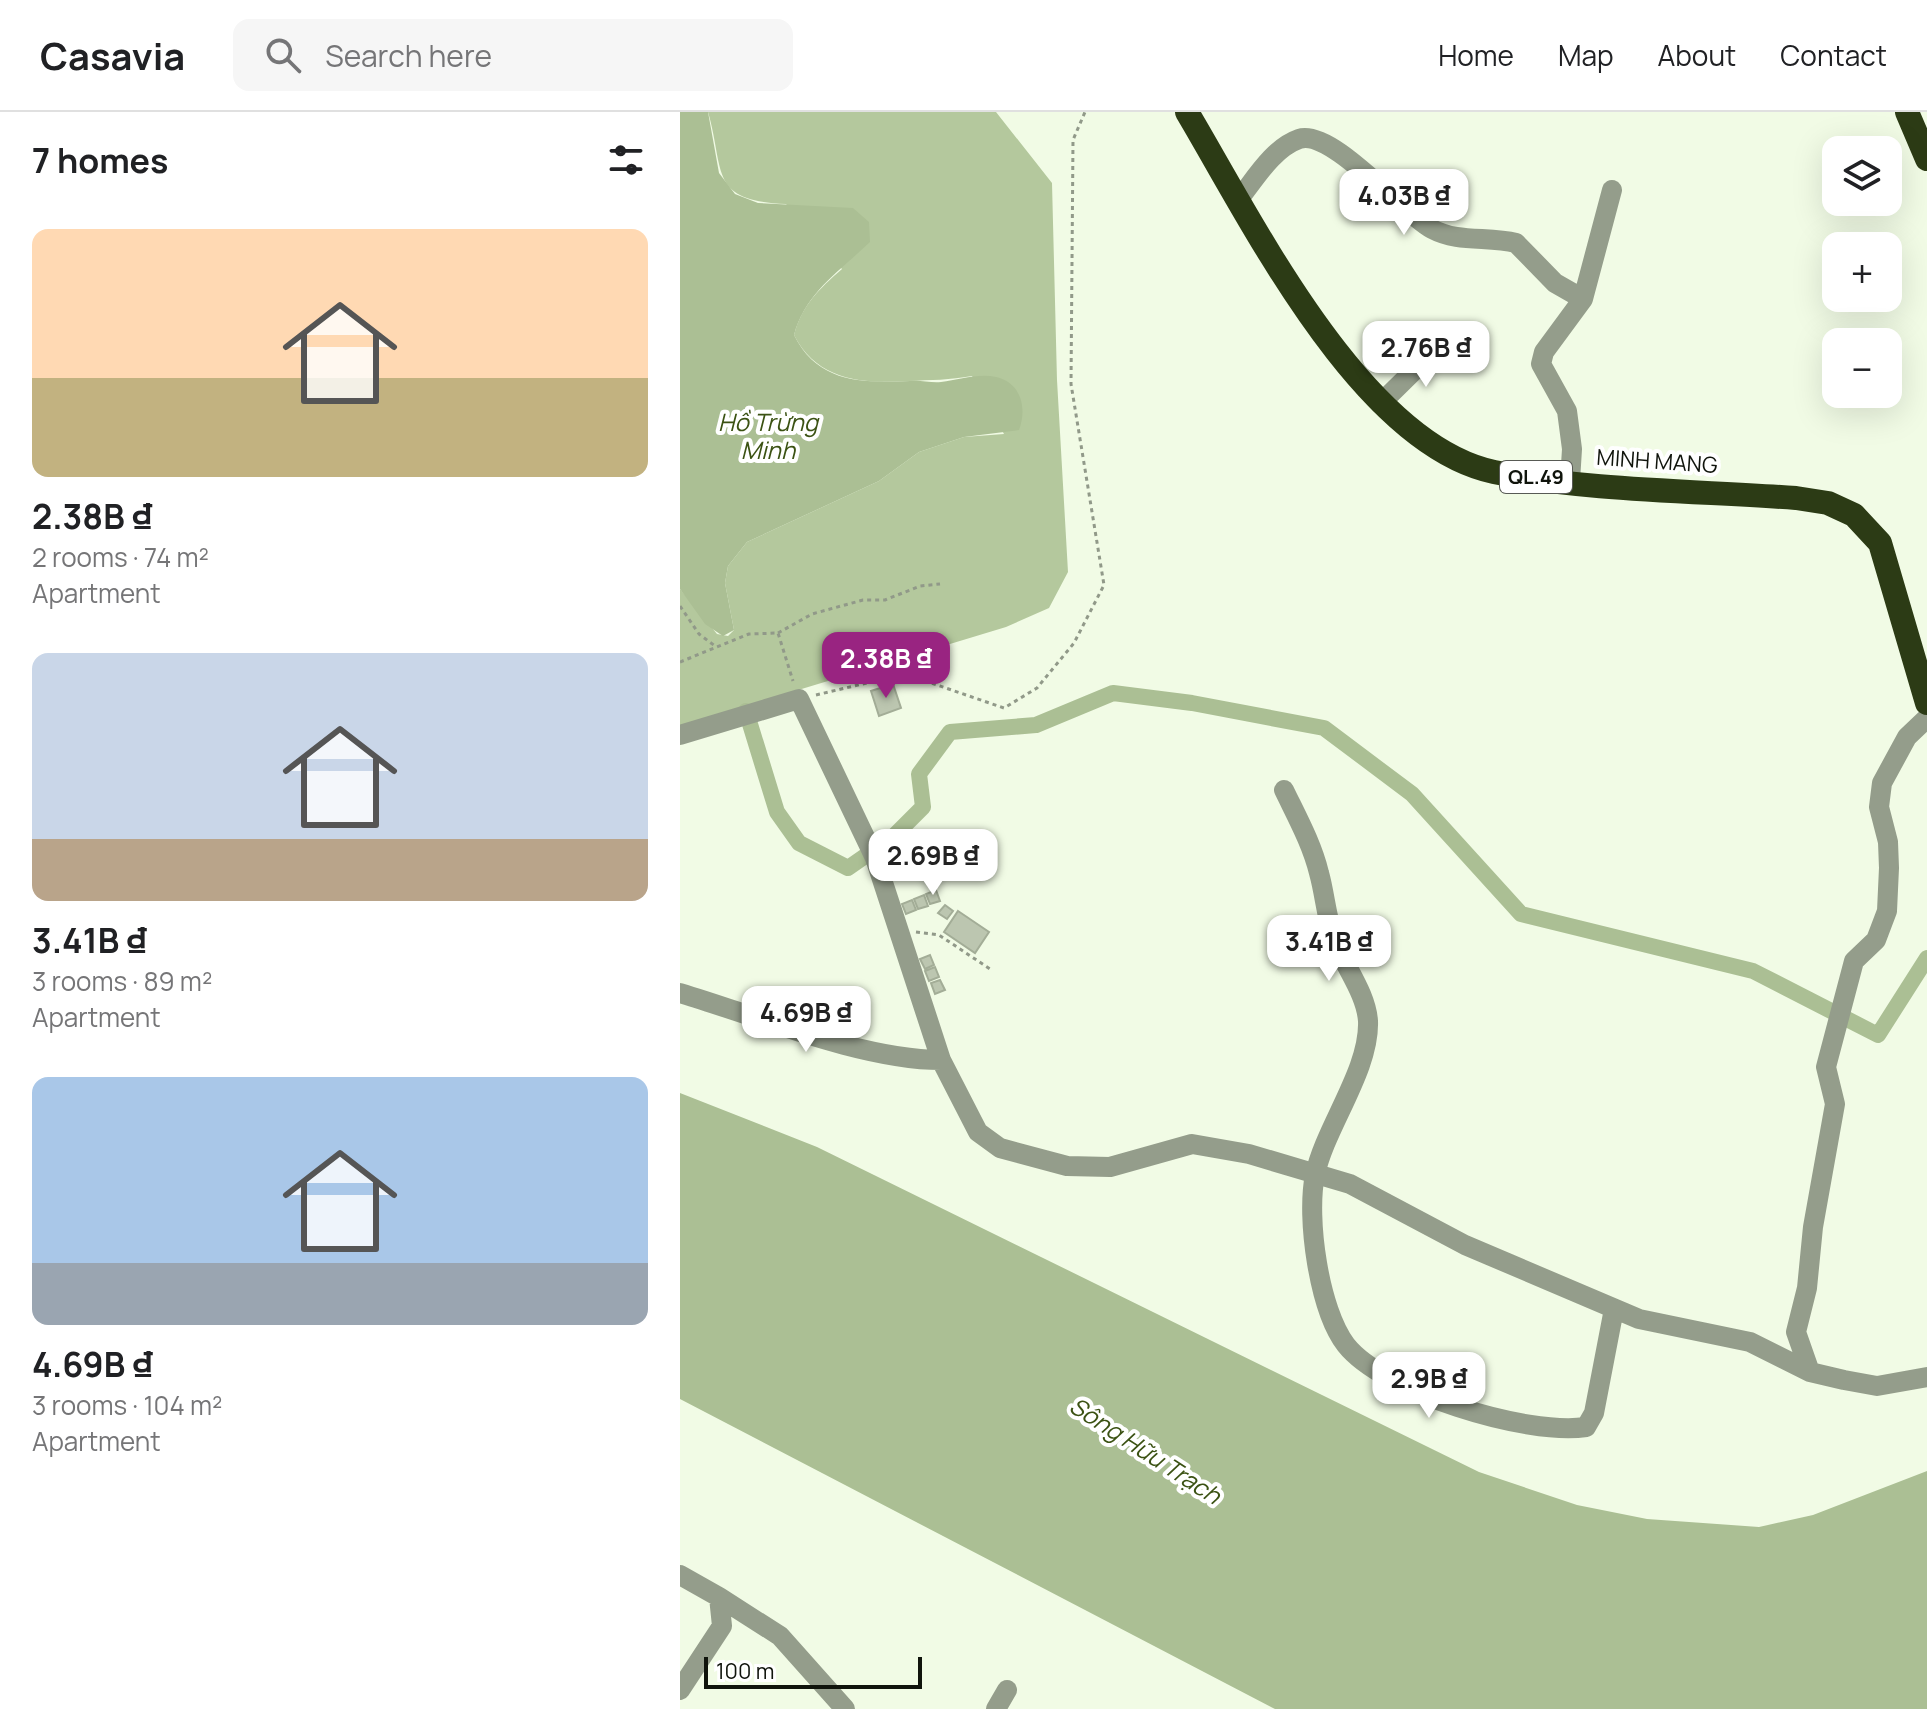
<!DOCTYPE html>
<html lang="en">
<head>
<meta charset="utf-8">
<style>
  body { margin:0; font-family:Manrope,sans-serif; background:#f6f6f6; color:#202124; height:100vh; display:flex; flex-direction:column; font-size:30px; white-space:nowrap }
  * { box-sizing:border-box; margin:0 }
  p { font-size:26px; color:#757577 }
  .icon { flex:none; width:44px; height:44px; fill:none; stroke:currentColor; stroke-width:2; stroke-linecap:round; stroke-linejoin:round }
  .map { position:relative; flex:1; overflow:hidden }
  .drawer { display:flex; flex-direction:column; background:#fff; width:680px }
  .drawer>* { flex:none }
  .tools { position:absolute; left:1142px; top:24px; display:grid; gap:16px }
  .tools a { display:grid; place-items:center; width:80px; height:80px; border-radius:16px; background:#fff; box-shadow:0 8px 32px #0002; font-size:40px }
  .scale { position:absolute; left:24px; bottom:20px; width:218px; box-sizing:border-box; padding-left:8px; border:4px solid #10140c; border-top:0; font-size:22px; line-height:28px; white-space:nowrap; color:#10140c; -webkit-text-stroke:6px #fff; paint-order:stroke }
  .price { position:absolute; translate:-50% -68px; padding:0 18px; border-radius:16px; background:#fff; color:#222; font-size:26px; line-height:52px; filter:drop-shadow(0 2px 4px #0008) }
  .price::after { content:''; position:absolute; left:50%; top:48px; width:24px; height:18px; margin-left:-12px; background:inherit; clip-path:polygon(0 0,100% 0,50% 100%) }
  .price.selected { background:#992481; color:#fff }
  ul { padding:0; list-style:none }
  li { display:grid; align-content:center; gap:16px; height:424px; padding:0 32px }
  li span { display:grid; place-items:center; height:248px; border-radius:16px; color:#555 }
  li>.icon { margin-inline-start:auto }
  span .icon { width:144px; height:144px; fill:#fffc; stroke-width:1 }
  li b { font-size:34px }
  h2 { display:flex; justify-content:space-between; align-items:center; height:96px; padding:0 32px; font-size:34px }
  header { display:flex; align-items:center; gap:48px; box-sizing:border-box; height:112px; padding:0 40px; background:#fff; border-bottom:2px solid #e0e0e0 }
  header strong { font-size:38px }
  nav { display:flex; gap:44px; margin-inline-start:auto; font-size:28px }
  .search { width:560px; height:72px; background:#f6f6f6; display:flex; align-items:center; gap:20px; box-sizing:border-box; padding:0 28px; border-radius:16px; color:#757577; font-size:30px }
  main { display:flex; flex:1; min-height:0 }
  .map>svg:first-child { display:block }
  .forest { fill:#b4c89d }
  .water { fill:#abbf94 }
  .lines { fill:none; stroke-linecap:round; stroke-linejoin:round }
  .canal { stroke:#abbf94; stroke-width:16 }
  .building { fill:#bcc6b0; stroke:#a3ad97; stroke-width:2 }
  .path { stroke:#919989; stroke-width:3; stroke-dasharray:4 4; stroke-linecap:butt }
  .minor { stroke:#949d8b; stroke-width:20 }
  .highway { stroke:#2c3b15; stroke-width:24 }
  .labels { text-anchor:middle; stroke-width:8; stroke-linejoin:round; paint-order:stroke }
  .shield { fill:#fff; stroke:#585a55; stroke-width:2 }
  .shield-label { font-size:20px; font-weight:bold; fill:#10140c }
  .street-label { font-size:22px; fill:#10140c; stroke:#fff }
  .water-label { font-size:24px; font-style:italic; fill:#3b5213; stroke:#fff }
</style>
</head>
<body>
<header>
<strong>Casavia</strong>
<div class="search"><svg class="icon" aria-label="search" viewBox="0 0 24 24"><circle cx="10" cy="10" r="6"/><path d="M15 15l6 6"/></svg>Search here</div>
<nav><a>Home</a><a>Map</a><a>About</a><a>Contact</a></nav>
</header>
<main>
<section class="drawer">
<h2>7 homes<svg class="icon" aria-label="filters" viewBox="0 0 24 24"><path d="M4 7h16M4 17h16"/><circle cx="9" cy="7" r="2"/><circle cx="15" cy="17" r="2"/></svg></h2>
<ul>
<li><span style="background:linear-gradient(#ffd9b3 60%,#c2b280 0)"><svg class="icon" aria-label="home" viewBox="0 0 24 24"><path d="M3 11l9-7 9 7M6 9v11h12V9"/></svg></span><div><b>2.38B ₫</b><p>2 rooms · 74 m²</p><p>Apartment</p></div></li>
<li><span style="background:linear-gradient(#c9d6e8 75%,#b9a48a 0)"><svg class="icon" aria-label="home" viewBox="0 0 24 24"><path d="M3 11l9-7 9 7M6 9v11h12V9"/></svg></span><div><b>3.41B ₫</b><p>3 rooms · 89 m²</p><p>Apartment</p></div></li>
<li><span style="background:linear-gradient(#a9c7e8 75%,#9aa5b1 0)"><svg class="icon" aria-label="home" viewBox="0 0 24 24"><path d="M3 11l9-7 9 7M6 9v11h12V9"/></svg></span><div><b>4.69B ₫</b><p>3 rooms · 104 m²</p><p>Apartment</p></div></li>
</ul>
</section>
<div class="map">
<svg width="1247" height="1597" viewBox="0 0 1247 1597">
  <rect width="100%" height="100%" fill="#f1fbe5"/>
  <!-- forest -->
  <path class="forest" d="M28 0H316L372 71 377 268 388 460 369 496 326 515 0 614V477L37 522 48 524 54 518 45 471 48 454 67 430 199 369 239 340 284 325 324 322 292 264C270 268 251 268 229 269 184 272 137 269 114 223 122 193 139 177 162 157L106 92C28 89 45 59 28 0Z"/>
  <!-- water -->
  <path class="water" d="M0 0H28L39 61 55 82 78 91 173 96 189 110 190 130C160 159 125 181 114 223 138 272 184 271 230 269 241 268 251 271 261 270 279 268 298 261 316 265 342 271 347 297 339 318L284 325 239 340 199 369 67 430 48 454 45 471 54 518 43 524 25 512 0 477Z
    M0 981 137 1035 799 1360 897 1393 967 1407 1079 1415 1133 1403 1247 1359V1597H595L0 1287Z"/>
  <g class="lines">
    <!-- canal -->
    <path class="canal" d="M66 599 97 700 119 731 168 756 214 724 243 695 239 662 270 620 356 613 433 581 512 591 644 616 732 682 841 802 1073 859 1198 923 1247 846"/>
  </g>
  <!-- building -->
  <path class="building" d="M213 572 221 596 199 604 191 579Z
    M256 778 260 789 250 792 246 782Z
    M244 783 248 794 238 797 234 787Z
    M232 788 236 798 226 802 222 792Z
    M265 793 273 799 267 807 258 801Z
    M278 799 309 820 295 841 264 820Z
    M250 843 254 853 245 857 240 847Z
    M255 855 259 865 249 869 245 859Z
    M260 868 265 878 255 882 251 871Z"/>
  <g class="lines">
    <!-- path -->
    <path class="path" d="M0 494 19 522 35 534
      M98 521 132 502 183 488H205L240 474 260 472
      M0 550 69 522 98 521 113 569
      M136 583 225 562 324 596 357 576 394 531 424 473 391 272 393 28 405 0
      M236 820 259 823 310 857"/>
    <!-- minor -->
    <path class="minor" d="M559 87C575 67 593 36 619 27 651 16 722 101 752 117 778 131 808 124 836 131L875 171 903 187
      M700 292 761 232
      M890 369 892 337 887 299 861 252 864 240 903 187 932 78
      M0 623 119 587 195 746 261 948 298 1020 320 1036 387 1054 430 1055 512 1032 569 1042 670 1072 785 1133 959 1207 1070 1230 1130 1260 1164 1268 1197 1274 1247 1265
      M604 678C617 705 632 732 639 761 645 782 646 805 654 826 663 853 686 880 688 909 690 958 645 1015 635 1063 626 1106 639 1198 666 1233 703 1280 847 1324 906 1315L914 1301 934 1197
      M0 881C77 904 183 948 261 948
      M1130 1260 1116 1220 1127 1176 1133 1115 1155 992 1146 955 1174 849 1196 828 1207 799 1209 756 1208 730 1199 695 1202 671 1227 625 1247 606
      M0 1463 39 1485 42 1514 0 1578
      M39 1485 100 1524 165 1597
      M316 1597 327 1578"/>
    <!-- highway -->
    <path class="highway" d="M507 0C572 109 681 332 814 360 907 379 1021 379 1116 386L1148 391 1174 403 1200 431 1247 591
      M1227 0 1247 47"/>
  </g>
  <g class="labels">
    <!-- shield labels -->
    <rect class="shield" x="820" y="349" width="72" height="32" rx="6"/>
    <g class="shield-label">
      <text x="856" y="372">QL.49</text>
    </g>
    <!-- street labels -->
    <g class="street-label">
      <text transform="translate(977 349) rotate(4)" y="8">MINH MANG</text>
    </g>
    <!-- water labels -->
    <g class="water-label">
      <text x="88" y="319">Hồ Trừng<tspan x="88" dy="28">Minh</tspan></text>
      <text transform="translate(465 1339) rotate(33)" y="8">Sông Hữu Trạch</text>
    </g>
  </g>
</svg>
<div class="tools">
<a><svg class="icon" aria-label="layers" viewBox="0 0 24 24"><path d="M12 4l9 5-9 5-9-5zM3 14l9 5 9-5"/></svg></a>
<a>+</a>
<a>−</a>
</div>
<div class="scale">100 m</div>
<b class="price" style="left:724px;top:125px">4.03B ₫</b>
<b class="price" style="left:746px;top:277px">2.76B ₫</b>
<b class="price selected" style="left:206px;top:588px">2.38B ₫</b>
<b class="price" style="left:253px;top:785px">2.69B ₫</b>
<b class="price" style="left:649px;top:871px">3.41B ₫</b>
<b class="price" style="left:126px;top:942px">4.69B ₫</b>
<b class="price" style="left:749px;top:1308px">2.9B ₫</b>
</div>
</main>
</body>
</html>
